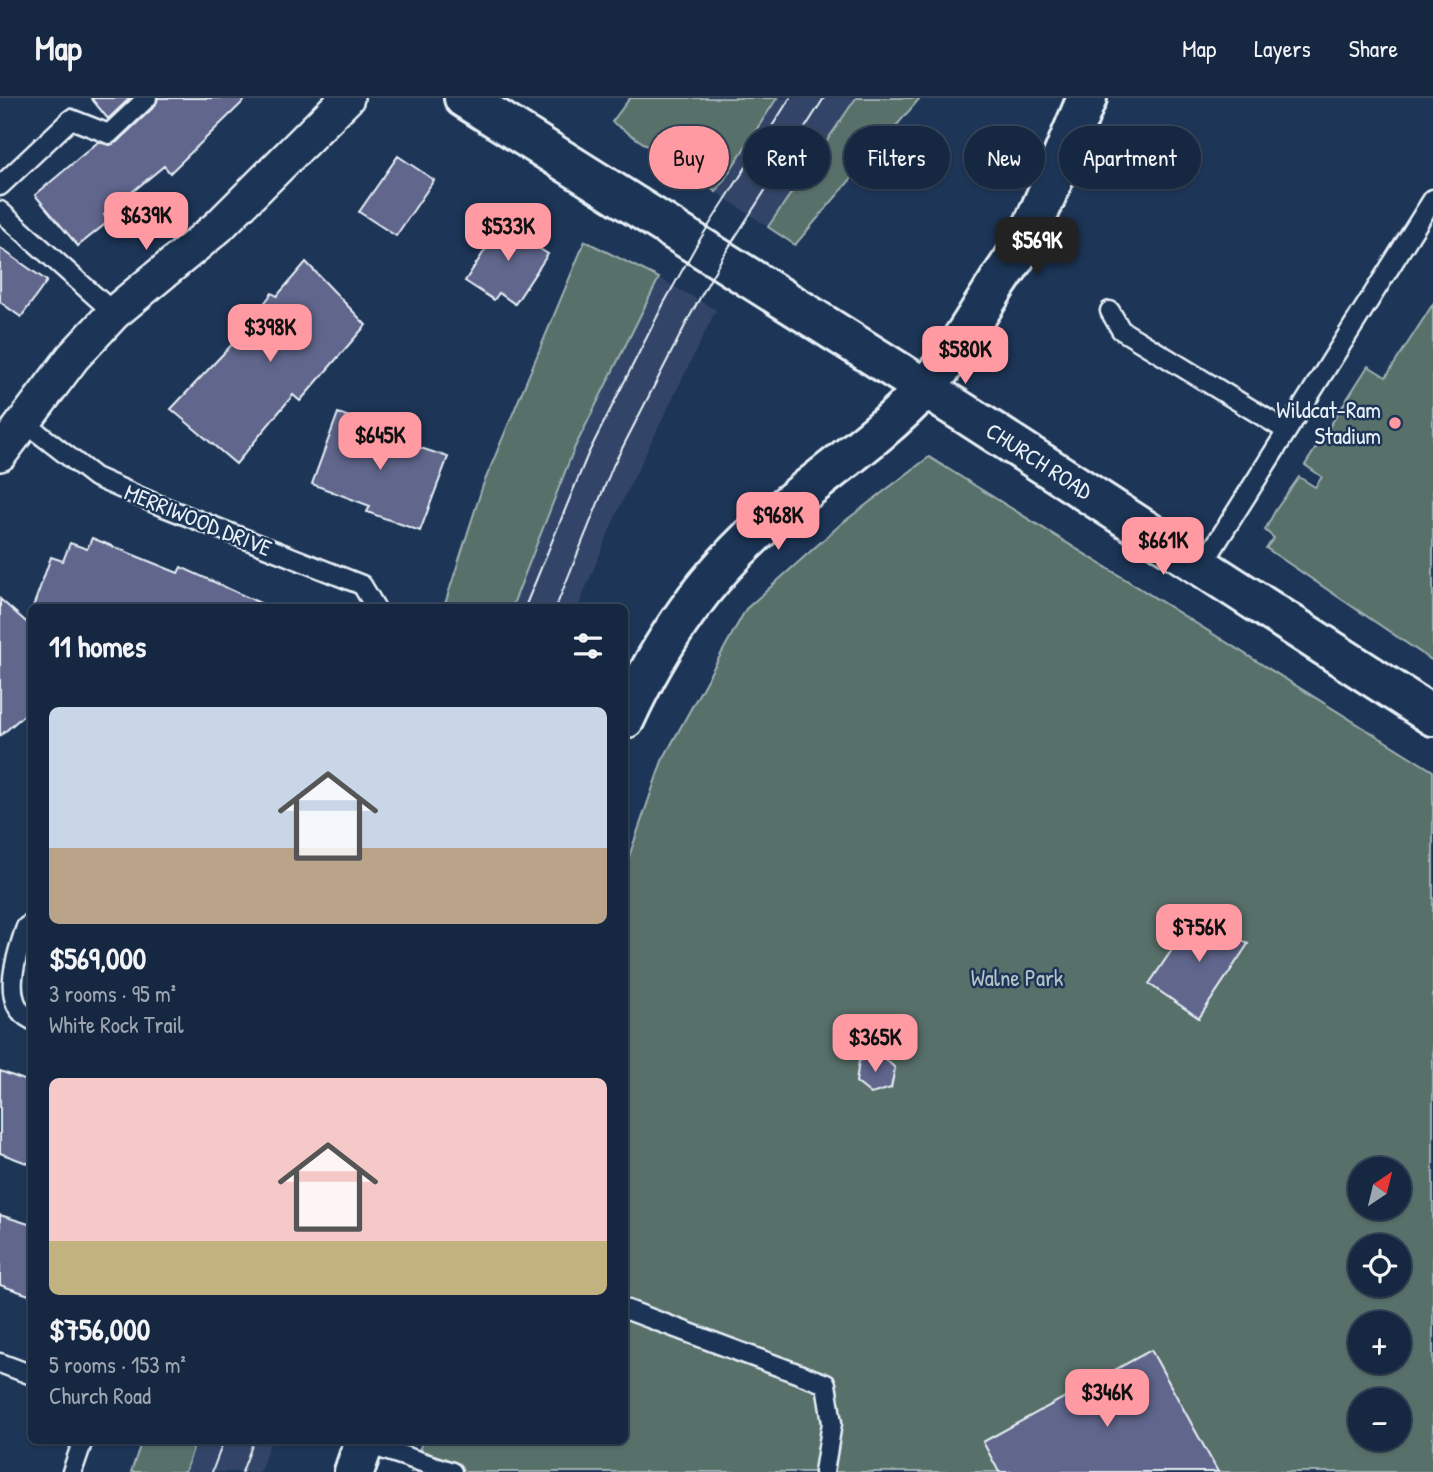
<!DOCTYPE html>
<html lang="en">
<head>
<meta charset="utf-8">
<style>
  body { margin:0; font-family:"Patrick Hand",sans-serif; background:#23344c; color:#f1f3f6; height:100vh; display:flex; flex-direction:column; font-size:26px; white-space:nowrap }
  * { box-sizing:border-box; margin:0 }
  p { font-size:23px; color:#9ea6b1 }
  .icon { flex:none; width:38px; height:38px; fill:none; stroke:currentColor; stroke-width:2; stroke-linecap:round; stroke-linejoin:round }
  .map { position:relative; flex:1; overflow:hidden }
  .details { position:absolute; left:28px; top:506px; width:600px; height:840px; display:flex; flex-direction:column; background:#162841; border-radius:10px; box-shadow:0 2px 5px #0004,0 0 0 2px #35445a }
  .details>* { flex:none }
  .top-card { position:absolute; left:649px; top:28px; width:665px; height:63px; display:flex; gap:14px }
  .needle { width:46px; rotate:35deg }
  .buttons { position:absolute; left:1348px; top:1059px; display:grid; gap:14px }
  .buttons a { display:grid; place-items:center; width:63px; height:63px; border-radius:50%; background:#162841; box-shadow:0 2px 5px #0004,0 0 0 2px #35445a; font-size:35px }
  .price { position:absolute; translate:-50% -60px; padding:0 16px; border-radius:14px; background:#ff9aa2; color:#111; font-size:23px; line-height:46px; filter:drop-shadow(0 2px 4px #0008) }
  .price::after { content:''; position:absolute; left:50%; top:42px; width:21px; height:16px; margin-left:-10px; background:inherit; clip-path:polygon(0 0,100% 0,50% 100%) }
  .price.active { background:#222; color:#fff }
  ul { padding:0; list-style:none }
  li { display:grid; align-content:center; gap:14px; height:371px; padding:0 21px }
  li span { display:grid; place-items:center; height:217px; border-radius:10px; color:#555 }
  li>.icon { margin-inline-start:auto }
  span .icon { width:126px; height:126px; fill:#fffc; stroke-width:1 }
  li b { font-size:30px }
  h2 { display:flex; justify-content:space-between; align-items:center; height:84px; padding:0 21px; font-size:30px }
  .chip { padding:0 24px; border-radius:32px; background:#162841; box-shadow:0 2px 5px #0004,0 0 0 2px #35445a; font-size:24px; line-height:63px }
  .chip.active { background:#ff9aa2; color:#111 }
  header { display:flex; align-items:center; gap:42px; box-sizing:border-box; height:98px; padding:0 35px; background:#162841; border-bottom:2px solid #35445a }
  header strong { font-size:33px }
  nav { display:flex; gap:38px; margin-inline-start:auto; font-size:24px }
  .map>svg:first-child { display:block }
  .built { fill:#314467 }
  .green { fill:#596f6b; stroke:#a0b0b2; stroke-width:2; fill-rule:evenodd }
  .building { fill:#61668c; stroke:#e8f1f8; stroke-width:2 }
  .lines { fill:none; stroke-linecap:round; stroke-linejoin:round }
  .service-casing { stroke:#e8f1f8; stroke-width:23 }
  .minor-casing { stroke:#e8f1f8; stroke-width:38 }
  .tertiary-casing { stroke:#e8f1f8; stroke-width:44 }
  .service { stroke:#1d3557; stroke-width:18 }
  .minor { stroke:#1d3557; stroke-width:33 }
  .tertiary { stroke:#1d3557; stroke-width:38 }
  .tram { stroke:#e8f1f8; stroke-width:2 }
  .poi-dot { fill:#ff9aa2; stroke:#1d3557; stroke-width:2.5 }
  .labels { text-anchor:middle; stroke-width:5; stroke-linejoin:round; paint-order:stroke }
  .poi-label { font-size:23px; fill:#e8f1f8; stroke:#1d3557; text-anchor:end }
  .street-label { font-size:23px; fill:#e8f1f8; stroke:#1d3557 }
  .park-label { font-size:23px; fill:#b6c4c7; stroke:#1d3557 }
</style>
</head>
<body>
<header>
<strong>Map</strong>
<nav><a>Map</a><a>Layers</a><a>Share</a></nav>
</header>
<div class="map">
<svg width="1433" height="1374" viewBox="0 0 1433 1374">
  <rect width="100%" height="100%" fill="#1d3557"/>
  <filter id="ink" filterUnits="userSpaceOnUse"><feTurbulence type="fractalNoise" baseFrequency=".0143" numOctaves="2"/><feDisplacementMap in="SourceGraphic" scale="14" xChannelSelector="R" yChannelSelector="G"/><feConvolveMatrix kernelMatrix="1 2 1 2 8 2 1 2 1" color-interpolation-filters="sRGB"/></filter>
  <g filter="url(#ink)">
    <!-- built -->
    <path class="built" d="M777 0H856L768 129 716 94Z
      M659 180 716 212 620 408 578 509H512L574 351Z
      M196 1342H271L260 1374H185Z"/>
    <!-- green -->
    <path class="green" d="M630 0H777L716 94 612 24Z
      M856 0H920L795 147 768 129Z
      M585 143 659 180 574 351 512 509H444L483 387Z
      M1433 206V563L1266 450 1274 440 1265 432 1275 413 1299 379 1315 389 1322 379 1305 367 1368 268 1386 279Z
      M929 359 1433 673V1374H411L423 1342H625V770L662 663 746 511 841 426ZM1360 1071H1398V1110H1360ZM1360 1148H1398V1186H1360ZM1360 1225H1398V1264H1360ZM1360 1302H1398V1340H1360Z
      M142 1342H196L185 1374H131Z"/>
    <!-- building -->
    <path class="building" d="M91 0H130L108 21Z
      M158 0H247L170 75 164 68 104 117 109 123 78 148 35 97 98 44 110 47 117 44 155 8Z
      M398 58 434 82 396 138 359 114Z
      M507 118 537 138 532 146 548 156 515 206 499 195 494 202 465 183Z
      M0 150 47 183 21 219 0 204Z
      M306 164 366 227 300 303 293 297 236 366 171 311 239 239 272 195 277 198Z
      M338 315 366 325 379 336 448 359 420 433 367 414 370 408 312 386Z
      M92 440 178 475 181 469 269 509H33L51 459 63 463 70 445 87 451Z
      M0 501 32 529V610L0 638Z
      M1198 813 1248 846 1199 920 1149 886Z
      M880 956 895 970 891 990 871 996 856 984 859 963Z
      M0 973 32 985V1067L0 1055Z
      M0 1117 32 1127V1198L0 1187Z
      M1151 1252 1218 1374H999L983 1344Z"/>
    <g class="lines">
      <!-- service casing -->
      <g class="service-casing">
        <path id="service" d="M0 88 71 21 109 36 147 0
          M0 113 114 215
          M1110 213 1121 232 1287 333
          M24 324 95 379 154 405 362 487 375 509
          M1202 468 1433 101
          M32 825 26 829C15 861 0 907 32 922
          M625 1211 826 1286 832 1325 824 1374
          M0 1265 32 1277
          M364 1345 452 1374
          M72 1374 83 1342"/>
      </g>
      <!-- minor casing -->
      <g class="minor-casing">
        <path id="minor" d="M0 356 73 259 114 215 218 129 347 0"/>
      </g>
      <!-- tertiary casing -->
      <g class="tertiary-casing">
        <path id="tertiary" d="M464 0 961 313 1433 618
          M625 621C661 543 706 477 771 421 821 377 879 340 924 291 953 259 974 222 997 186 1008 169 1022 151 1031 132 1051 89 1068 44 1087 0
          M354 1374 365 1342"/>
      </g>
      <!-- service -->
      <use href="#service" class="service"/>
      <!-- minor -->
      <use href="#minor" class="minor"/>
      <!-- tertiary -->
      <use href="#tertiary" class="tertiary"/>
      <!-- tram -->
      <path class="tram" d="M525 509 588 356 664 205 697 146 790 0
        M556 509 613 368 690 218 722 160 824 0
        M212 1374 224 1342
        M242 1374 254 1342"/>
    </g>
  </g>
  <!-- markers -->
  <circle class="poi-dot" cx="1395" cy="325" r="7"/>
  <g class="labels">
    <!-- poi labels -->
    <g class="poi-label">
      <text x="1381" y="320">Wildcat-Ram<tspan x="1381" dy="26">Stadium</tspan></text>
    </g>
    <!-- street labels -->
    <g class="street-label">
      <text transform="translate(1039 363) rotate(33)" y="8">CHURCH ROAD</text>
      <text transform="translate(198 422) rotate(22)" y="8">MERRIWOOD DRIVE</text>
    </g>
    <!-- park labels -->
    <g class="park-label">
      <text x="1017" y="888">Walne Park</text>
    </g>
  </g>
</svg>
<div class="buttons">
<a><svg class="needle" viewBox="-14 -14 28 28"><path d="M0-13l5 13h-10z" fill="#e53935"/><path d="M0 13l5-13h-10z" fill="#9ea6b1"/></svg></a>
<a><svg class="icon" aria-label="locate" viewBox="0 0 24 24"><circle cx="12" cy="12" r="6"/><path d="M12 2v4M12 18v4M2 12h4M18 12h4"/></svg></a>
<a>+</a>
<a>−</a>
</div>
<b class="price" style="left:146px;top:154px">$639K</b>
<b class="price" style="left:508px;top:165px">$533K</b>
<b class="price active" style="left:1037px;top:179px">$569K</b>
<b class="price" style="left:270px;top:266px">$398K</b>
<b class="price" style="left:965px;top:288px">$580K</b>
<b class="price" style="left:380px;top:374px">$645K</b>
<b class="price" style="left:778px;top:454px">$968K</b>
<b class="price" style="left:1163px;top:479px">$661K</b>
<b class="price" style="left:1199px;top:866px">$756K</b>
<b class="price" style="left:875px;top:976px">$365K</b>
<b class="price" style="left:1107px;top:1331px">$346K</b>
<div class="top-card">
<a class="chip active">Buy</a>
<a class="chip">Rent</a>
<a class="chip">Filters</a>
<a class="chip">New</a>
<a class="chip">Apartment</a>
</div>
<section class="details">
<h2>11 homes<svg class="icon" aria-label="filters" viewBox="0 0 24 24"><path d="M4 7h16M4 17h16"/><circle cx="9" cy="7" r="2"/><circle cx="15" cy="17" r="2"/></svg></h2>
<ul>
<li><span style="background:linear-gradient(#c9d6e8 65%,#b9a48a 0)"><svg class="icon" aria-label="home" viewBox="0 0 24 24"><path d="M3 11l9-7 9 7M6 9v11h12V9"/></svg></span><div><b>$569,000</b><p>3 rooms · 95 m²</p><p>White Rock Trail</p></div></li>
<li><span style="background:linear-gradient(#f6c9c9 75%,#c2b280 0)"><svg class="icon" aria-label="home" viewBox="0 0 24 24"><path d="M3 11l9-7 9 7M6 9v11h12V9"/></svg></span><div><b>$756,000</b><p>5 rooms · 153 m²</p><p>Church Road</p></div></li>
</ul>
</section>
</div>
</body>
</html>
